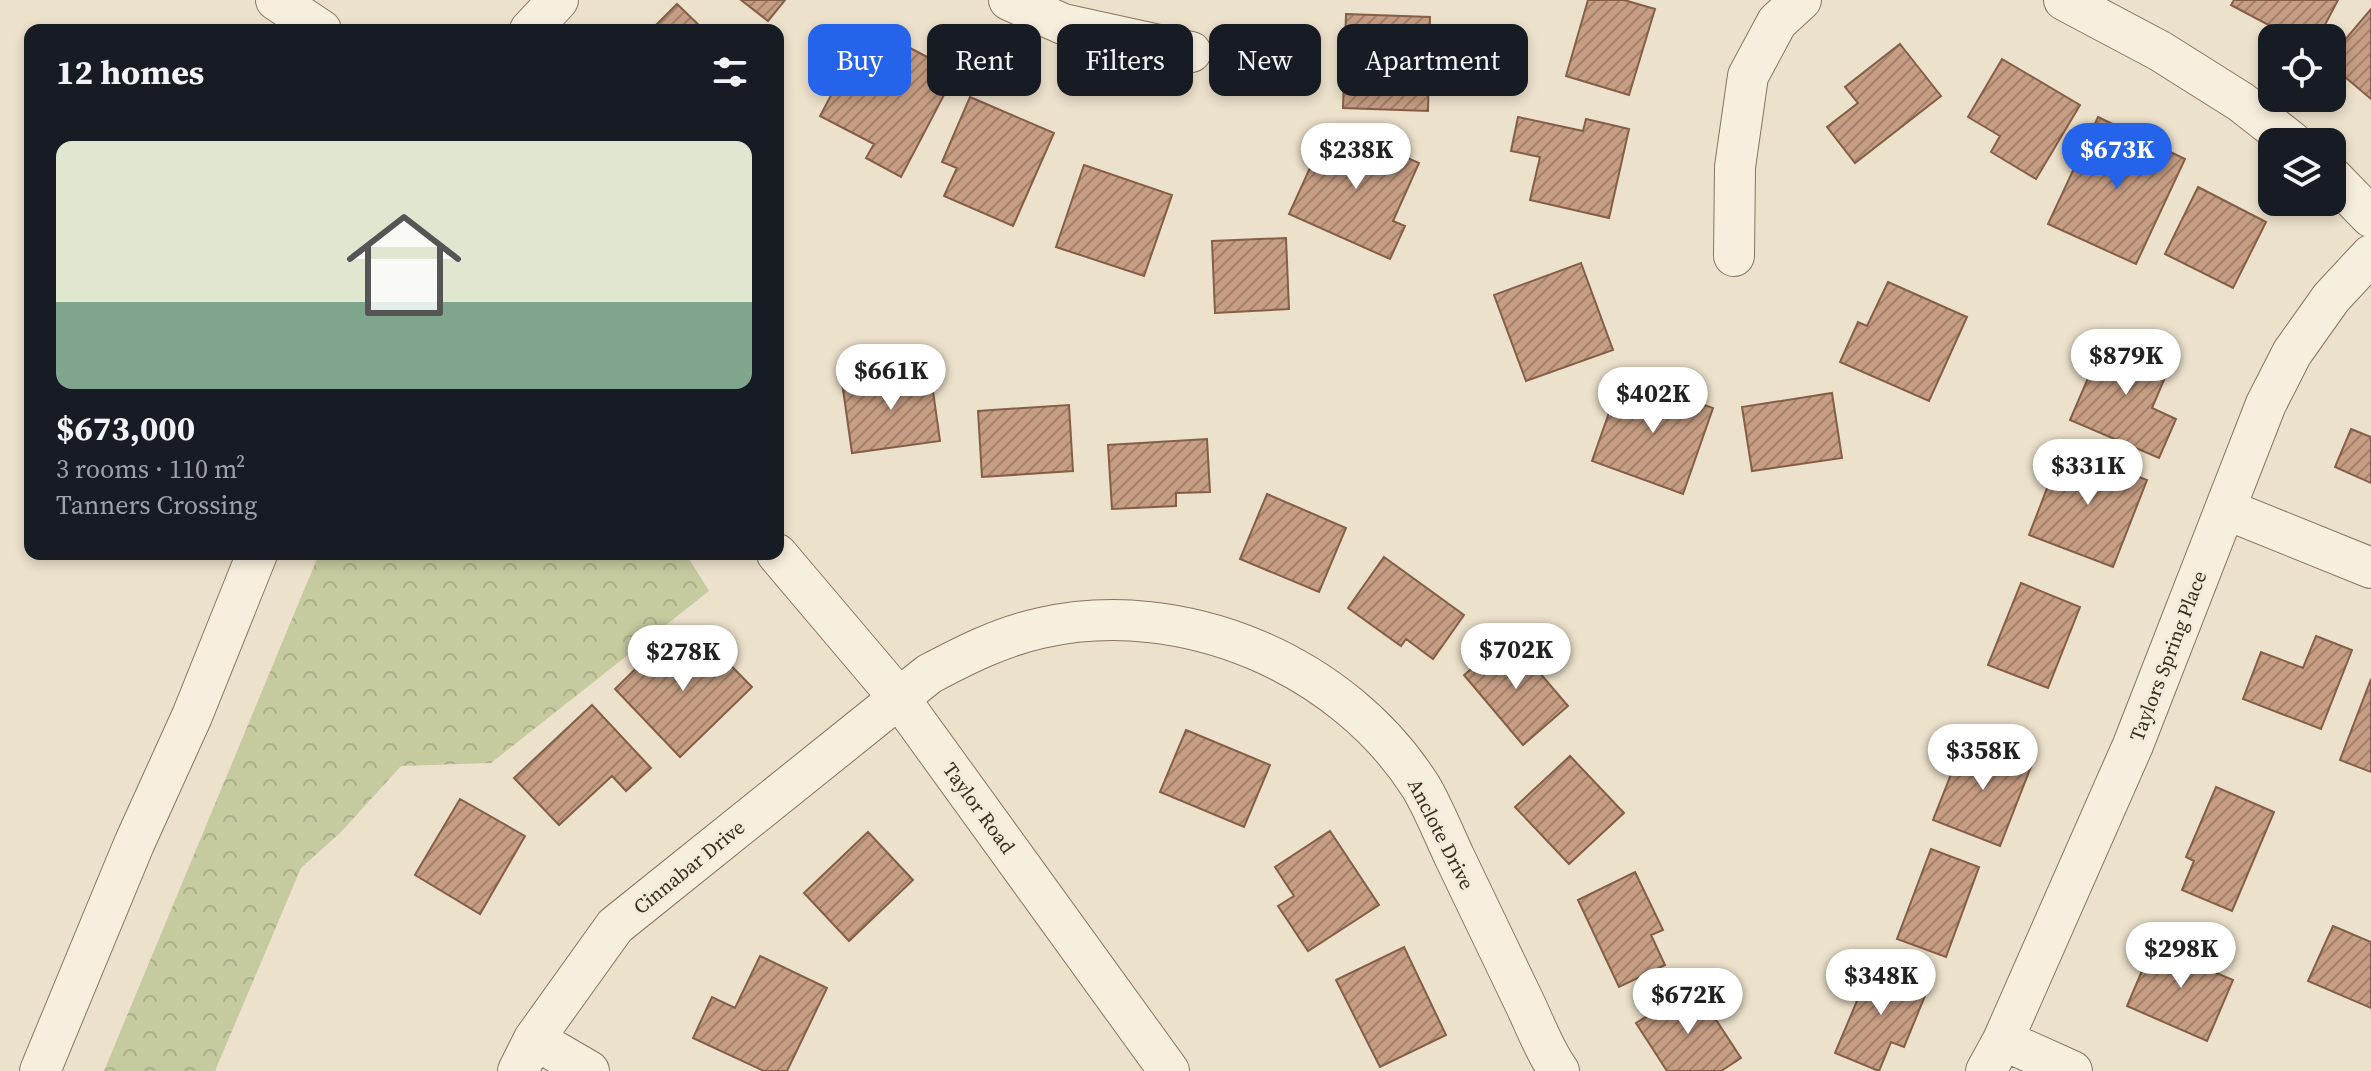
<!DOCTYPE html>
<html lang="en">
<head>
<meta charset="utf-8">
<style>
  body { margin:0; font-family:"Source Serif 4",serif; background:#20242c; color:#f1f3f6; height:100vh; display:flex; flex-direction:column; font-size:30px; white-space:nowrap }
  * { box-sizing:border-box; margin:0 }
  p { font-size:26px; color:#9ea1a6 }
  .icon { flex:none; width:44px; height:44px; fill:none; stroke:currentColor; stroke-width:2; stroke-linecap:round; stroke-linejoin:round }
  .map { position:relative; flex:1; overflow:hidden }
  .sheet { position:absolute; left:24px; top:24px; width:760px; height:536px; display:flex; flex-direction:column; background:#171b24; border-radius:16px; box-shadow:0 4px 12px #0003 }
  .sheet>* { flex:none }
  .banner { position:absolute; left:808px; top:24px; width:760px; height:72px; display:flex; gap:16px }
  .buttons { position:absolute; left:2258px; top:24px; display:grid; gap:16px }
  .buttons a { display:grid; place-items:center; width:88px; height:88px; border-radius:16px; background:#171b24; box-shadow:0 4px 12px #0003; font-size:40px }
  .price { position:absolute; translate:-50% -68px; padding:0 18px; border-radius:28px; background:#fff; color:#222; font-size:26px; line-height:52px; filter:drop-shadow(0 2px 4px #0008) }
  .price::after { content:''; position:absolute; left:50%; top:48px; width:24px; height:18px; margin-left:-12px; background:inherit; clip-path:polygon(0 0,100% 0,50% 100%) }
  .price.current { background:#2563eb; color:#fff }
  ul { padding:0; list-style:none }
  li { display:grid; align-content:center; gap:16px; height:424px; padding:0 32px }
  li+li { border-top:2px solid #363941 }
  li span { display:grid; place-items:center; height:248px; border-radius:16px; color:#555 }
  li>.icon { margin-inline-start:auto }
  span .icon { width:144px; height:144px; fill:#fffc; stroke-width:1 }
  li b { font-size:34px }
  h2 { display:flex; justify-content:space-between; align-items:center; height:96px; padding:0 32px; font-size:34px }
  .tag { padding:0 28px; border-radius:16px; background:#171b24; box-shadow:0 4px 12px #0003; font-size:28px; line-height:72px }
  .tag.current { background:#2563eb; color:#fff }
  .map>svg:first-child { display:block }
  .forest { fill:url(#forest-crowns) }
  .building { fill:url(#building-hatch); stroke:#855e47; stroke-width:2 }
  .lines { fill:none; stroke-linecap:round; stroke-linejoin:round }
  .street-casing { stroke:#887460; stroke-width:42 }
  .street { stroke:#f7efde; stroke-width:40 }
  .labels { text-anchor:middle; stroke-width:6; stroke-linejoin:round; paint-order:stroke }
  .street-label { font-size:20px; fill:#3a2d22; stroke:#f4ecda }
</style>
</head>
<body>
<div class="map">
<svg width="2371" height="1071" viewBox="0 0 2371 1071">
  <defs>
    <pattern id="forest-crowns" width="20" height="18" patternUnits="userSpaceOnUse" patternTransform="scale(2)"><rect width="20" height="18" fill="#c6ca9f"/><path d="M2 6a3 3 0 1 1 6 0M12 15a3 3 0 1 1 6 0" fill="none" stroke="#abae89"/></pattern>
    <pattern id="building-hatch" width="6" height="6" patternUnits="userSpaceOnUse" patternTransform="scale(2)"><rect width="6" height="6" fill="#c79e83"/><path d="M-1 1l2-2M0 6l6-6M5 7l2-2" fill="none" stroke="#a3816b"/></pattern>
  </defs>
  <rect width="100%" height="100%" fill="#ece1cb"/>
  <!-- forest -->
  <path class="forest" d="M319 554H686L709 591 491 763 401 766 341 832 301 868 215 1071H104Z"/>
  <!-- building -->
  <path class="building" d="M741 0H785L768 21Z
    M1588 0H1624L1655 9 1629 95 1566 76Z
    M2234 0H2338L2318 38H2293L2231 5Z
    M677 4 704 30H651Z
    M2371 9V99L2332 66V55Z
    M1346 14 1430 17 1428 111 1343 108Z
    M868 26 956 72 901 177 866 158 874 144 820 116Z
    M1900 44 1941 96 1855 163 1827 127 1858 103 1845 87Z
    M2002 59 2080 105 2036 179 1991 152 2000 136 1968 117Z
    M970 97 1054 133 1013 226 944 196 957 168 942 162Z
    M1518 117 1583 131 1586 119 1629 129 1609 218 1530 200 1540 157 1511 151Z
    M2098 117 2185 159 2136 264 2048 224Z
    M1330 124 1419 163 1393 221 1405 226 1390 259 1289 214Z
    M1084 165 1172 195 1144 276 1056 247Z
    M2198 187 2266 222 2233 288 2165 254Z
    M1286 238 1289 309 1215 313 1212 241Z
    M1581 263 1613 350 1526 381 1494 295Z
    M1888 282 1967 317 1929 401 1840 362 1858 322 1867 326Z
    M2107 334 2172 361 2152 408 2176 419 2159 458 2070 420Z
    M930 370 940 441 852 453 842 382Z
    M1622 376 1713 408 1683 494 1592 461Z
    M1832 393 1842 458 1752 471 1742 407Z
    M1069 405 1073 471 982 477 978 411Z
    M2351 429 2371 437V483L2335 467Z
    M1207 439 1210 492 1176 493V506L1112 509 1108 445Z
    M2063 447 2147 480 2113 567 2029 535Z
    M1267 494 1346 528 1319 592 1240 559Z
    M1384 557 1464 615 1433 659 1406 639 1401 646 1348 608Z
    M2021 583 2080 607 2048 688 1988 665Z
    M702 636 752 687 680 757 615 689 661 644 678 660Z
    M2316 636 2352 650 2321 729 2243 699 2261 652 2303 668Z
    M1509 637 1568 706 1523 745 1464 675Z
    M2371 679V772L2340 760Z
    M592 705 651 768 626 791 612 776 559 825 514 778Z
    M1186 730 1270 765 1244 827 1160 792Z
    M1965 739 2032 764 2000 846 1933 820Z
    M1570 756 1624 813 1569 864 1515 807Z
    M2216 787 2274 812 2232 911 2182 890 2194 861 2186 857Z
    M460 799 525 836 480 914 415 875Z
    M1330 831 1379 905 1308 951 1278 906 1294 896 1275 867Z
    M868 832 913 880 849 941 804 893Z
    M1931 849 1979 867 1946 957 1897 939Z
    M1635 872 1663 930 1651 935 1665 965 1619 987 1578 900Z
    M2333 926 2371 942V1008L2308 981Z
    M2187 939 2208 949 2200 966 2233 980 2207 1041 2127 1006 2153 945 2179 957Z
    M1404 947 1446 1035 1380 1067 1336 980Z
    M760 956 827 988 787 1071H764L693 1038 712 997 735 1008Z
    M1873 963 1929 986 1904 1047 1891 1042 1879 1071 1835 1053Z
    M1694 986 1741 1058 1721 1071H1667L1636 1023Z"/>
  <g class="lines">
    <!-- street casing -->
    <g class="street-casing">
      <path id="street" d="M276 0 321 30
        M1009 0 1063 24 1191 52
        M2064 0 2160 51 2241 102 2292 142
        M530 30 558 0
        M2332 177 2371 217
        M1734 256 1735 167 1748 76 1777 22 1801 0
        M2225 509 2371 568
        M777 554 899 698 1169 1071
        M534 1039 589 1071
        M2003 1040 2072 1071
        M40 1071 134 844 192 716 257 554
        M518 1071 534 1039 615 926 929 674C965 655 1000 637 1041 628 1183 596 1343 664 1421 787 1434 809 1444 835 1455 858 1479 907 1502 957 1526 1006 1536 1027 1545 1052 1559 1071
        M1986 1071 2003 1040 2133 745 2266 404 2292 353 2331 298 2371 255"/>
    </g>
    <!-- street -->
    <use href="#street" class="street"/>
  </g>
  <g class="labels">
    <!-- street labels -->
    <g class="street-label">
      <text transform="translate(2168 656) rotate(-69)" y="7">Taylors Spring Place</text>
      <text transform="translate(979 808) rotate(54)" y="7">Taylor Road</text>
      <text transform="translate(1441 834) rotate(63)" y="7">Anclote Drive</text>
      <text transform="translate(689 867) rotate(-39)" y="7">Cinnabar Drive</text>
    </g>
  </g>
</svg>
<div class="buttons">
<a><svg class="icon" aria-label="locate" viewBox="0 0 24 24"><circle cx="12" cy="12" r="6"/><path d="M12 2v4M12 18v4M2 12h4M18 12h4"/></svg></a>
<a><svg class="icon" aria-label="layers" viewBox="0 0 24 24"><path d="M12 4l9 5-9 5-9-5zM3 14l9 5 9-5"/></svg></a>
</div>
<b class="price" style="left:1356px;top:191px">$238K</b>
<b class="price current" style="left:2117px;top:191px">$673K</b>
<b class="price" style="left:2126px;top:397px">$879K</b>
<b class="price" style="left:891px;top:412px">$661K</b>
<b class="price" style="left:1653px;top:435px">$402K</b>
<b class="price" style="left:2088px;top:507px">$331K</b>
<b class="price" style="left:1516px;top:691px">$702K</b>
<b class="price" style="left:683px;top:693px">$278K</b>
<b class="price" style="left:1983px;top:792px">$358K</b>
<b class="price" style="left:2181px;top:990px">$298K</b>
<b class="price" style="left:1881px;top:1017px">$348K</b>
<b class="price" style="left:1688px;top:1036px">$672K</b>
<div class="banner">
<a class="tag current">Buy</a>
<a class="tag">Rent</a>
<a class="tag">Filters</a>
<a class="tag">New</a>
<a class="tag">Apartment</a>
</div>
<section class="sheet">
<h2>12 homes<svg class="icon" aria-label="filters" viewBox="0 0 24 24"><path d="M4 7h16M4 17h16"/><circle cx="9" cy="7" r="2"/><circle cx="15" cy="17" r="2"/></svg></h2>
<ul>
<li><span style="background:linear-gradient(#dfe7d0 65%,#7fa58c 0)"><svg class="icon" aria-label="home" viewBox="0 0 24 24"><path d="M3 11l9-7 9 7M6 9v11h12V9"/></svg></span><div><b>$673,000</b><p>3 rooms · 110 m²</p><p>Tanners Crossing</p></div></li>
</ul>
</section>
</div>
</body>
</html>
